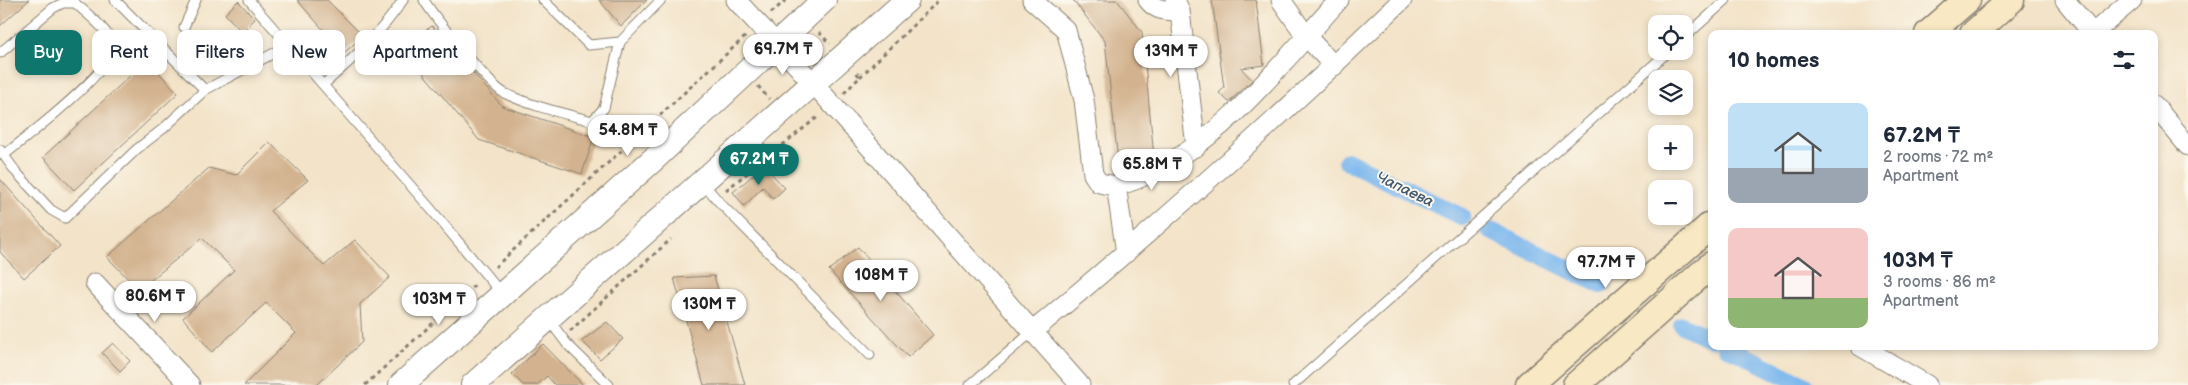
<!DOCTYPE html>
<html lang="en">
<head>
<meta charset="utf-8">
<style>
  body { margin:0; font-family:"Balsamiq Sans",sans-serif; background:#f6f6f7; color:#1f2937; height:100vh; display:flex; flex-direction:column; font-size:19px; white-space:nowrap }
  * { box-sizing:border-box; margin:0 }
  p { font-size:16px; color:#747a83 }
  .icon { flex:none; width:28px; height:28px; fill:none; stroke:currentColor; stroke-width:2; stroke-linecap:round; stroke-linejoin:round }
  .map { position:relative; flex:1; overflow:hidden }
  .drawer { position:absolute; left:1708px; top:30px; width:450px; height:320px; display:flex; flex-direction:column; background:#fff; border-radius:10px; box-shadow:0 2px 8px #0003 }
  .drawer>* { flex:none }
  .hud { position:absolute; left:15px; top:30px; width:475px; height:45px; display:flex; gap:10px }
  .controls { position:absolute; left:1648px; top:15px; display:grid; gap:10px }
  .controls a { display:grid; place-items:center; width:45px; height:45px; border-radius:10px; background:#fff; box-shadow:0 2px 8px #0003; font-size:25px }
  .price { position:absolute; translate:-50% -42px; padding:0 11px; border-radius:18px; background:#fff; color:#222; font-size:16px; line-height:32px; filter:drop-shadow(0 1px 2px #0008) }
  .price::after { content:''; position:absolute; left:50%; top:30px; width:15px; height:11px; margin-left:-8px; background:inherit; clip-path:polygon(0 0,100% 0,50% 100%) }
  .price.selected { background:#0f766e; color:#fff }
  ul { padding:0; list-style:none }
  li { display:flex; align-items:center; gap:15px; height:125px; padding:0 20px }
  li span { display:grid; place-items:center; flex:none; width:140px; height:100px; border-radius:10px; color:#555 }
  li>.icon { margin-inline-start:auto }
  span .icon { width:60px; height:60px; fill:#fffc; stroke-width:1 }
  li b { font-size:21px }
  h2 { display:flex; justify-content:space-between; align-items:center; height:60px; padding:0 20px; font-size:21px }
  .pill { padding:0 18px; border-radius:10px; background:#fff; box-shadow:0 2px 8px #0003; font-size:18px; line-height:45px }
  .pill.selected { background:#0f766e; color:#fff }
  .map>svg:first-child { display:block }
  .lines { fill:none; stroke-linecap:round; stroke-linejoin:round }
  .canal { stroke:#7cb7ed; stroke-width:18 }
  .building { fill:#d3b38f }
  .service-casing { stroke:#888072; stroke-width:11 }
  .minor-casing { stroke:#888072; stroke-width:21 }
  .tertiary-casing { stroke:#888072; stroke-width:26 }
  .secondary-casing { stroke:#888072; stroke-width:29 }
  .path { stroke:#888072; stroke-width:3; stroke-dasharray:4 4; stroke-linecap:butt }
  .service { stroke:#fff; stroke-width:9 }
  .minor { stroke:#fff; stroke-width:19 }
  .tertiary { stroke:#fff; stroke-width:24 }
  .secondary { stroke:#f8e8c3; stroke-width:26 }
  .labels { text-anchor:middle; stroke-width:4; stroke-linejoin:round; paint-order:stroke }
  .water-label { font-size:15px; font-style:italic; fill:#425a70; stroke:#fbf7ec }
</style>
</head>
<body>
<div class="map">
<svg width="2188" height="385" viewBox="0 0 2188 385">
  <rect width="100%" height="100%" fill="#fbf7ec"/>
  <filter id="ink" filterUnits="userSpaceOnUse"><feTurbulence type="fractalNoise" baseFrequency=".02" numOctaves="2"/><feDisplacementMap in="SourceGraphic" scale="10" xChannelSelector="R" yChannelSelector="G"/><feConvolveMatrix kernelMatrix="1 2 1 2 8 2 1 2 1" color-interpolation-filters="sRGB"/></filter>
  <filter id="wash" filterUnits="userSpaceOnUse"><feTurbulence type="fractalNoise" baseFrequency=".0096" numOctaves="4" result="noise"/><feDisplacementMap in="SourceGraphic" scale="20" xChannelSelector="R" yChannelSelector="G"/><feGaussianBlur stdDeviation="1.12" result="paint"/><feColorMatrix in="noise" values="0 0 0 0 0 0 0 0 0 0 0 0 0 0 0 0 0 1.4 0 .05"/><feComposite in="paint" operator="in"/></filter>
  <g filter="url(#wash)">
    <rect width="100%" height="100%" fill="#f3e3c8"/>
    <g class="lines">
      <!-- canal -->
      <path class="canal" d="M1347 161 1462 217
        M1489 230 1601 285
        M1682 325 1711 339
        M1725 346 1804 385"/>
    </g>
    <g id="blocks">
      <!-- building -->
      <path class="building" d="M0 0H29L0 26Z
        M297 0H327L363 36 344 53Z
        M599 0H647L621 26Z
        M1073 0H1117L1142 32 1154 157 1118 161 1105 41Z
        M1212 0H1256L1264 65 1241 68 1252 80 1229 102 1219 93 1224 88Z
        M238 1 255 19 242 32 225 14Z
        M432 26 502 106 594 137 582 174 479 140 402 48Z
        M147 60 178 93 74 190 43 157Z
        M269 142 308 180 270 211 324 266 355 240 390 277 360 304 362 342 317 385H244L296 333 266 303 212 352 183 318 234 270 202 238 139 290 107 257 209 168 236 175Z
        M764 166 785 188 773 199 763 187 744 206 733 192Z
        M0 179 60 246 24 278 0 252Z
        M858 247 933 335 908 357 829 270Z
        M714 276 745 385H704L674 278Z
        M607 322 623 339 600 359 582 341Z
        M113 343 130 361 120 371 102 353Z
        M543 344 583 385H555L547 376 537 385H523L512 374Z"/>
    </g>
  </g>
  <g filter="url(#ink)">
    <use href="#blocks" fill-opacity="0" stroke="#888072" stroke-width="1"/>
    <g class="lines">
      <!-- service casing -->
      <g class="service-casing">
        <path id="service" d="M115 0 205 90
          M249 0 323 85C353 59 381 33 403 0
          M424 0C433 16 490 86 504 93 531 106 562 113 592 121L604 108 620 42
          M543 0 589 45 620 42 661 0
          M184 27 196 0
          M1684 38 1726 0
          M0 53 53 8 63 3H75C86 13 109 30 113 45 118 67 23 140 4 155
          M323 85 430 208 502 294
          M0 150 16 172 51 210 65 218 137 149 164 128 205 90 287 46
          M702 182 720 203 870 355
          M549 320 567 344 609 385
          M970 385 1032 332
          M1293 385 1669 51"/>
      </g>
      <!-- minor casing -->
      <g class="minor-casing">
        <path id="minor" d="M736 0 814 84 1080 385
          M1032 0 1066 30 1084 100 1093 174 1099 183C1105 184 1111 186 1117 185 1128 184 1137 179 1146 175 1223 141 1283 61 1339 0
          M1148 0C1156 11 1167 11 1180 11
          M1175 0 1180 11 1196 147
          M1281 0 1306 36 1334 66
          M2065 0 2093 34
          M2092 34 2132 0
          M2154 105 2188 146
          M1116 185 1126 253
          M95 283 190 385
          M1032 332C1159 226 1283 115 1402 0
          M1860 346 1927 385"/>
      </g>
      <!-- tertiary casing -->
      <g class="tertiary-casing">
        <path id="tertiary" d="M401 385 655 158 824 0
          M473 385 907 0"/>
      </g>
      <!-- secondary casing -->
      <g class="secondary-casing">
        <path id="secondary" d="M1928 34 1967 0
          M1973 34 2011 0
          M1529 385 1711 225
          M1576 385 1711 265"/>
      </g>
      <!-- path -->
      <path class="path" d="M771 13 786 0
        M819 32 830 44
        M860 77 939 0
        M758 86 769 99
        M844 93 860 77 855 71
        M726 190 819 116
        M495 267 746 36
        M570 331 671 239
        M365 385 477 283"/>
      <!-- service -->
      <use href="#service" class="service"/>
      <!-- minor -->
      <use href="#minor" class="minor"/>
      <!-- tertiary -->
      <use href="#tertiary" class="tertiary"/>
      <!-- secondary -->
      <use href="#secondary" class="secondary"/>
    </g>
  </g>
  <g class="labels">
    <!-- water labels -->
    <g class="water-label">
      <text transform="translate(1405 189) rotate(26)" y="5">Чапаева</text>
    </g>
  </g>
</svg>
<div class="controls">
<a><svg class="icon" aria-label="locate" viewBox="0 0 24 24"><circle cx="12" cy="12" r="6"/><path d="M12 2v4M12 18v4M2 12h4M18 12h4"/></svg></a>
<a><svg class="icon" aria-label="layers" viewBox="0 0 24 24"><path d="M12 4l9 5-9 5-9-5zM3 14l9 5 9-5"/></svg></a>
<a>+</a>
<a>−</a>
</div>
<b class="price" style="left:783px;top:76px">69.7M ₸</b>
<b class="price" style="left:1171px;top:78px">139M ₸</b>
<b class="price" style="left:628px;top:157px">54.8M ₸</b>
<b class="price selected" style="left:759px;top:186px">67.2M ₸</b>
<b class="price" style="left:1152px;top:191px">65.8M ₸</b>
<b class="price" style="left:1606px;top:289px">97.7M ₸</b>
<b class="price" style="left:881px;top:302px">108M ₸</b>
<b class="price" style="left:155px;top:323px">80.6M ₸</b>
<b class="price" style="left:439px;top:326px">103M ₸</b>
<b class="price" style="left:709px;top:331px">130M ₸</b>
<div class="hud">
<a class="pill selected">Buy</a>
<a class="pill">Rent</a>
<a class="pill">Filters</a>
<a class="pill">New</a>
<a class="pill">Apartment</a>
</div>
<section class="drawer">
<h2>10 homes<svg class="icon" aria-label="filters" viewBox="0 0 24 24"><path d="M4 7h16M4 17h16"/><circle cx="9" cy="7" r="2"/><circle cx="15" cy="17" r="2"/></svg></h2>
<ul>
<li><span style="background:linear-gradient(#bfe0f5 65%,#9aa5b1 0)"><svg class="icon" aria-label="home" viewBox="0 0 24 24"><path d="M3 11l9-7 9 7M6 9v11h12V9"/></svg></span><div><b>67.2M ₸</b><p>2 rooms · 72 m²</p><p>Apartment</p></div></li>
<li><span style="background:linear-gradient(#f6c9c9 70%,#8fb573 0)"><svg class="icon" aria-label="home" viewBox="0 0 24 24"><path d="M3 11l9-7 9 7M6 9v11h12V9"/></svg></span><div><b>103M ₸</b><p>3 rooms · 86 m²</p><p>Apartment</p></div></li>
</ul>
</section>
</div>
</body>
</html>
